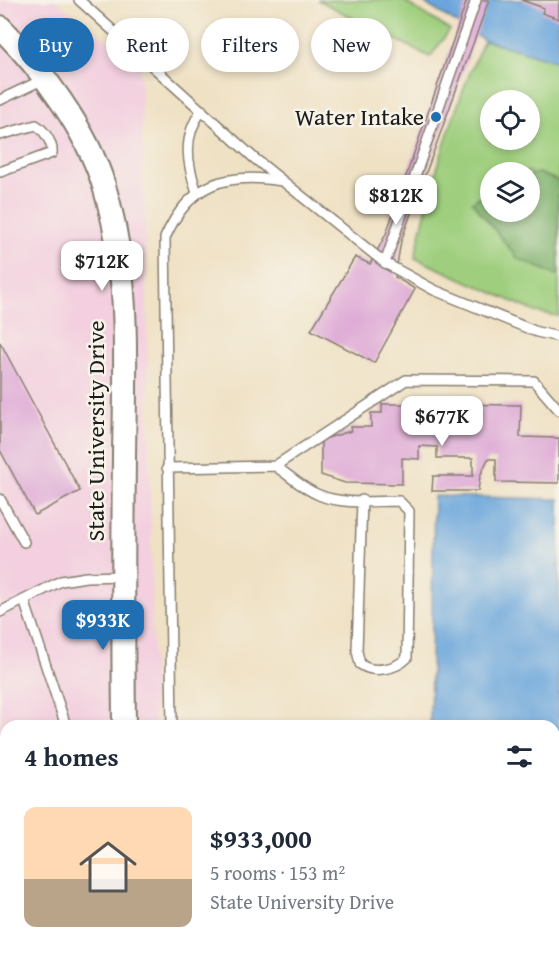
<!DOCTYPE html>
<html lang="en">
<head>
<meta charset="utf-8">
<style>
  body { margin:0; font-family:"Gentium Book Plus",serif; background:#f2f2f3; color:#1f2937; height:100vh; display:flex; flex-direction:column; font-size:22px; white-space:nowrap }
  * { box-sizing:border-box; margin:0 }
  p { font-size:20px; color:#747a83 }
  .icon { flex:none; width:33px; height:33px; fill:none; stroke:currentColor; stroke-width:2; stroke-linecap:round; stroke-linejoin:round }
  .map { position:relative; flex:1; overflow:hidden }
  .drawer { position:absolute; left:0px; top:720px; width:560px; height:234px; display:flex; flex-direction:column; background:#fff; border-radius:18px 18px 0 0; box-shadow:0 3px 9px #0003 }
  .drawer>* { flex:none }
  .banner { position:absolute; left:18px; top:18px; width:524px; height:54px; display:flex; gap:12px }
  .fabs { position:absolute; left:480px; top:90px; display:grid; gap:12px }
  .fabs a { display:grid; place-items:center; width:60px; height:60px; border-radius:50%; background:#fff; box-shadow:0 3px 9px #0003; font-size:30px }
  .price { position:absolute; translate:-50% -51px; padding:0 14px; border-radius:12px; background:#fff; color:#222; font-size:20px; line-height:39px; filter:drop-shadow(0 2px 3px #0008) }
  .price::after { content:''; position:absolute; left:50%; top:36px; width:18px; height:14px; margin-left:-9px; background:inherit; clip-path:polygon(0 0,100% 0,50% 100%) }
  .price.on { background:#1f6fb2; color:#fff }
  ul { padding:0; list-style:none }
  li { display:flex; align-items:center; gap:18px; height:150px; padding:0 24px }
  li+li { border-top:2px solid #e0e1e3 }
  li span { display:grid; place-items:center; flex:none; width:168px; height:120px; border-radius:12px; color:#555 }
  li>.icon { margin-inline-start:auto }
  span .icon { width:72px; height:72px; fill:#fffc; stroke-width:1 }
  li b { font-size:26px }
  h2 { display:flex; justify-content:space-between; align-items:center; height:72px; padding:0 24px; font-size:26px }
  .chip { padding:0 21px; border-radius:27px; background:#fff; box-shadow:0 3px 9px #0003; font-size:21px; line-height:54px }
  .chip.on { background:#1f6fb2; color:#fff }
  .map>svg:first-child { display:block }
  .built { fill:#f3cfdf }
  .green { fill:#9fcf7e; stroke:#5e764d; stroke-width:1.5; fill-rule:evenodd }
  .forest { fill:#7fb26d; stroke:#4e6744; stroke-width:1.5 }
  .water { fill:#6aa6db; stroke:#43617c; stroke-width:1.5 }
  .building { fill:#dda6d5 }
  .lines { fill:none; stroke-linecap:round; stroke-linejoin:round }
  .service-casing { stroke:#867e70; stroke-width:12 }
  .tertiary-casing { stroke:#867e70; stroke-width:26 }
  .service { stroke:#fff; stroke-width:9 }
  .tertiary { stroke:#fff; stroke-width:22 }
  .poi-dot { fill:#1f6fb2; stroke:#f7f3e8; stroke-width:2 }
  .labels { text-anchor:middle; stroke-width:5; stroke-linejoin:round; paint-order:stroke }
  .poi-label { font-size:24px; fill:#1c1c1c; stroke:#f7f3e8; text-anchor:end }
  .street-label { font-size:24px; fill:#1c1c1c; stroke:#f7f3e8 }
</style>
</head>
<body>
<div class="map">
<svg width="559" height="954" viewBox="0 0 559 954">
  <rect width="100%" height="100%" fill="#f7f3e8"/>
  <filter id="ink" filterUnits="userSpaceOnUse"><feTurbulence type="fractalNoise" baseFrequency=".0167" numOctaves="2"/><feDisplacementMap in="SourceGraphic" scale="12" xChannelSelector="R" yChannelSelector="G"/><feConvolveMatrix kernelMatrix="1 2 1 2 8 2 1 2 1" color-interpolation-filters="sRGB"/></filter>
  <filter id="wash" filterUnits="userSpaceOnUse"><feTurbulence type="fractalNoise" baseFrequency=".008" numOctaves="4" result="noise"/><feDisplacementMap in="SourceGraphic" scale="24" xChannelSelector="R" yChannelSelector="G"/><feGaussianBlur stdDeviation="1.35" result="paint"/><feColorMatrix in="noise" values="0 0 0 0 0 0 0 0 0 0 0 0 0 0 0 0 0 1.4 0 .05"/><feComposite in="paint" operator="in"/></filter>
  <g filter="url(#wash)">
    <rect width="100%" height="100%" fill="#efe1c4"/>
    <!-- built -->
    <path class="built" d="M0 0H55L140 66 146 251 154 726H6V948H158V954H0Z"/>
    <!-- green -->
    <path class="green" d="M318 0H402L450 30 430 57Z
      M484 40 559 62V316L536 312 415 258C431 183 452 110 484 40ZM490 100H530V140H490ZM490 172H530V212H490Z"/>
    <!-- forest -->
    <path class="forest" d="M538 173 559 181V276L518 259 472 202 490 190V212H530V175Z"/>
    <!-- water -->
    <path class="water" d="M419 0H559V62L484 40Z
      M434 496 559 499V954H427V948H554V726H430Z"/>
    <g id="blocks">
      <!-- building -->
      <path class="building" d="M467 0H489L401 241 395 277 415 289 374 363 311 330 355 257 370 264 386 234Z
        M521 0H559V19L542 13 544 8Z
        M0 342 80 491 35 515 0 450Z
        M382 404H419V422L437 423 438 404 521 405 520 437 559 438V483L496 482V459H488L480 476 478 491H432L433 476H473V458H437V447L419 446V459L402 458V484L345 483 321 475V440L351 431 350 427H371V413H382Z"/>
    </g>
  </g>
  <g filter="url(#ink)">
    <use href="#blocks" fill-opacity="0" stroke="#867e70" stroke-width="1.5"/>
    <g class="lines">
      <!-- service casing -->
      <g class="service-casing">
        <path id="service" d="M79 0 254 158 385 263 434 290 537 332 559 337
          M0 100 44 79
          M0 135 36 125C44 130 53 143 52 153L0 172
          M197 193C187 163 182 137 202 110
          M385 263 476 0
          M275 466C289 475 303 489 319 495 342 505 374 501 399 501L409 511 407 658C396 669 373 674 360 664L357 651 362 500
          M167 468 275 466 406 380 534 381 559 410
          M0 499 24 542
          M24 600 66 726
          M0 612 61 581 86 577 122 576
          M172 726 165 238C189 183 225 172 282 181
          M0 941H6
          M176 948V954
          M314 948V954"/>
      </g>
      <!-- tertiary casing -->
      <g class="tertiary-casing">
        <path id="tertiary" d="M0 27C41 68 87 130 104 186 131 273 125 367 124 457 123 547 123 636 124 726
          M125 948V954"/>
      </g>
      <!-- service -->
      <use href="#service" class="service"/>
      <!-- tertiary -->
      <use href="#tertiary" class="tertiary"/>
    </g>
  </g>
  <!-- markers -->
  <circle class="poi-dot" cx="436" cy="117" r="6"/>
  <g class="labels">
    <!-- poi labels -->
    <g class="poi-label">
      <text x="424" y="125">Water Intake</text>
    </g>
    <!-- street labels -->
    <g class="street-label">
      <text transform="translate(96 431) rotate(-90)" y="8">State University Drive</text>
    </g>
  </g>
</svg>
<div class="fabs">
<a><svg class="icon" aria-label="locate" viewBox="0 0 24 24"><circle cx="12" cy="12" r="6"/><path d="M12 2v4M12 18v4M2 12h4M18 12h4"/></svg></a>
<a><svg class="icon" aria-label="layers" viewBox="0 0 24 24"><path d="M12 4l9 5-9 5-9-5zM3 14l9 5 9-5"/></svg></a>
</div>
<b class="price" style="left:396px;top:226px">$812K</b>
<b class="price" style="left:102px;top:292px">$712K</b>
<b class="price" style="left:442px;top:447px">$677K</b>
<b class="price on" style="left:103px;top:651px">$933K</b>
<div class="banner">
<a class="chip on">Buy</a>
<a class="chip">Rent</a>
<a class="chip">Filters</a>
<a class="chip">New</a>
</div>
<section class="drawer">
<h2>4 homes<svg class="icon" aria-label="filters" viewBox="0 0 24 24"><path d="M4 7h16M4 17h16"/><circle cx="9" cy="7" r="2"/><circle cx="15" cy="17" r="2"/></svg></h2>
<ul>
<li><span style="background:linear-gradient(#ffd9b3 60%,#b9a48a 0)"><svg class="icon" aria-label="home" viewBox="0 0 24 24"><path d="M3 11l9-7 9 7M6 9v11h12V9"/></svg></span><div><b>$933,000</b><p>5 rooms · 153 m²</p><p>State University Drive</p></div></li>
</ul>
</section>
</div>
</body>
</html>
